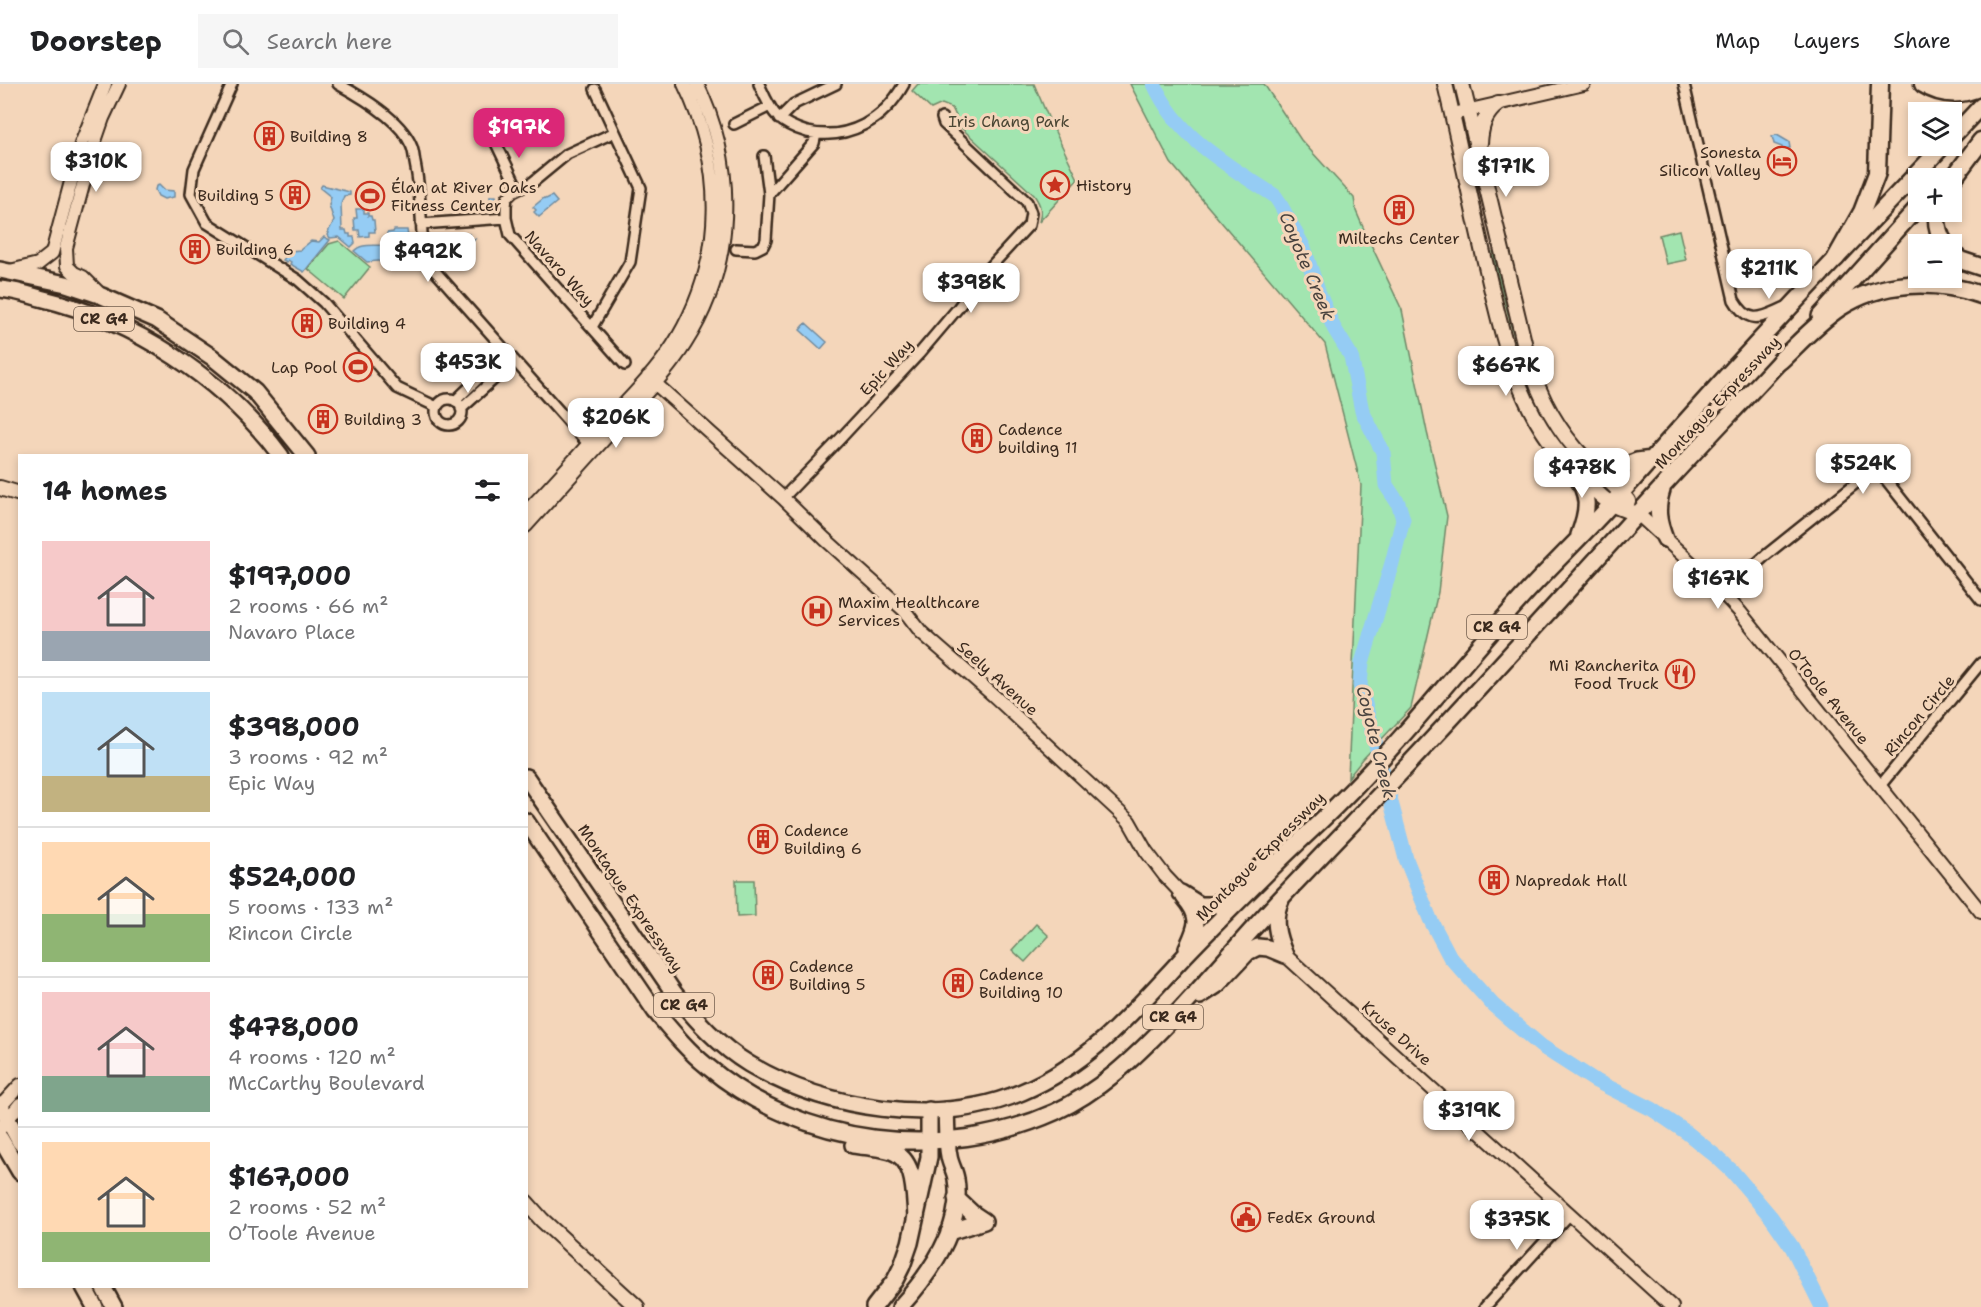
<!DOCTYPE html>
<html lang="en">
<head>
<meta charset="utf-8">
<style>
  body { margin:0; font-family:"Shantell Sans",sans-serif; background:#f6f6f6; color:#202124; height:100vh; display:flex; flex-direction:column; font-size:22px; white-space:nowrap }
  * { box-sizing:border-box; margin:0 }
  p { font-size:20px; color:#757577 }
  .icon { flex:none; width:33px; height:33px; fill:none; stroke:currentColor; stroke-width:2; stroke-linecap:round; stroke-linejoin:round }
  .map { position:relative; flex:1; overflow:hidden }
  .panel { position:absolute; left:18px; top:370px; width:510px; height:834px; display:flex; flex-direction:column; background:#fff; border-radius:0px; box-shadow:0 3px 9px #0003 }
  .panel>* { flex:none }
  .controls { position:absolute; left:1908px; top:18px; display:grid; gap:12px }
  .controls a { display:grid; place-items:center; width:54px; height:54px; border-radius:0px; background:#fff; box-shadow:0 3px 9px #0003; font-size:30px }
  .price { position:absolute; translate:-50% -51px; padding:0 14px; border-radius:12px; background:#fff; color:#222; font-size:20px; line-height:39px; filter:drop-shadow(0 2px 3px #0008) }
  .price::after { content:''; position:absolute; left:50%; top:36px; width:18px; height:14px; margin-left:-9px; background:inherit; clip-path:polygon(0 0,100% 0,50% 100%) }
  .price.current { background:#db2777; color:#fff }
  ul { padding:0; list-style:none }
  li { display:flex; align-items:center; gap:18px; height:150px; padding:0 24px }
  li+li { border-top:2px solid #e0e0e0 }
  li span { display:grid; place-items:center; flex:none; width:168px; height:120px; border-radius:0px; color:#555 }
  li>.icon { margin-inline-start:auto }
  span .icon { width:72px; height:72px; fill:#fffc; stroke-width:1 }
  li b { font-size:26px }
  h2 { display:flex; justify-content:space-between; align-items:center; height:72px; padding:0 24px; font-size:26px }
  header { display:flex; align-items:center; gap:36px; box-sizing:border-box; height:84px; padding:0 30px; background:#fff; border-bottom:2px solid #e0e0e0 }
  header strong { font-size:28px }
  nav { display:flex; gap:33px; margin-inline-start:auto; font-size:21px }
  .search { width:420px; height:54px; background:#f6f6f6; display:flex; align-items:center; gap:15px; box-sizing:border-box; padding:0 21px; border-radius:0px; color:#757577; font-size:22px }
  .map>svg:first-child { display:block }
  .green { fill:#a2e5b0; stroke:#6e8867; stroke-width:1.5 }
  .water { fill:#95ccf4; stroke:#718b9e; stroke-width:1.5 }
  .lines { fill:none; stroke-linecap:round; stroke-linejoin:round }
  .river { stroke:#95ccf4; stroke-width:15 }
  .minor-casing { stroke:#3b2a1e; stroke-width:14 }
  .tertiary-casing { stroke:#3b2a1e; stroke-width:16 }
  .secondary-casing { stroke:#3b2a1e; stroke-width:18 }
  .primary-casing { stroke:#3b2a1e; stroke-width:20 }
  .trunk-casing { stroke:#3b2a1e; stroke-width:20 }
  .motorway-casing { stroke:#3b2a1e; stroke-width:21 }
  .minor { stroke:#f4d6ba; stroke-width:9 }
  .tertiary { stroke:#f4d6ba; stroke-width:12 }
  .secondary { stroke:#f4d6ba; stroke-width:14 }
  .primary { stroke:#f4d6ba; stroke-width:15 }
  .trunk { stroke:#f4d6ba; stroke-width:15 }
  .motorway { stroke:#f4d6ba; stroke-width:16 }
  .labels { text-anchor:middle; stroke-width:6; stroke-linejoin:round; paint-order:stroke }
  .shield { fill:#f4d6ba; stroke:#725e4d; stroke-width:1.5 }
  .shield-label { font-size:15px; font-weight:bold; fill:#3b2a1e }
  .park-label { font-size:16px; fill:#4a4634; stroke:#f4d6ba }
  .poi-label { font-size:16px; fill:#3b2a1e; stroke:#f4d6ba; text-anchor:start }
  .street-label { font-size:16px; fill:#3b2a1e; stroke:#f4d6ba }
  .water-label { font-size:18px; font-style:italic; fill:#48423e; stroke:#f4d6ba }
</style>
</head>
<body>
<header>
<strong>Doorstep</strong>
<div class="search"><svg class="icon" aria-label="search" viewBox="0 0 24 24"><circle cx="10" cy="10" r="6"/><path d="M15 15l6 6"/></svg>Search here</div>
<nav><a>Map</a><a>Layers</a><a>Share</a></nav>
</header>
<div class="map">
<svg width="1981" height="1223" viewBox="0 0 1981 1223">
  <rect width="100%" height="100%" fill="#f4d6ba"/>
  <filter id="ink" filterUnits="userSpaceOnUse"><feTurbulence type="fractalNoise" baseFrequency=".0167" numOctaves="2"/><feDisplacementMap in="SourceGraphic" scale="12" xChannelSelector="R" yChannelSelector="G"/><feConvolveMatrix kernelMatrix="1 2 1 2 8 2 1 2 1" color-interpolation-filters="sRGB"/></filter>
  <g filter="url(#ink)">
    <!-- green -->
    <path class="green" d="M918 0H1034L1048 33 1078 95 1039 138C1042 127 1041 121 1034 111L956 39V32L952 24 942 20 931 25 912 7Z
      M1130 0H1264L1301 56 1354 114 1356 127 1366 150 1402 226 1427 348 1447 432 1438 508 1411 624 1363 675 1348 694 1361 401 1325 260 1171 79Z
      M1679 146 1686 176 1666 180 1659 151Z
      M339 157 370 183 344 215 308 185 329 160Z
      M1493 167 1507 217 1574 372C1532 322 1521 284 1506 222 1501 204 1495 185 1493 167Z
      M736 796H754L755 832 737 833Z
      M1036 840 1049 852 1025 878 1012 866Z"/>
    <!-- water -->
    <path class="water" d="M1777 51 1789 58 1790 64 1782 65V63L1774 60 1772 52Z
      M159 101 164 106 174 107V113L164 115 158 112 155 106 156 102Z
      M322 101 350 108V111L344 112 341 120 342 146H346L347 150H350V153H354L355 159 351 163 339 153 330 154 328 151 329 149 328 148 334 137 329 121 331 113 320 104Z
      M490 112H496L497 126 481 127V124L486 123 485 119 490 118Z
      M552 112 557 118 539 133 534 128 536 126 533 123 544 114 546 115Z
      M356 125H364V129H368V132H371L372 136H374L375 148H369V152L360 153 359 146H355L354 134H357Z
      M394 146H407L411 174 367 178 354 167C361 159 373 162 383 161L387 157V149L393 148Z
      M469 150 470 155H475L456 179 446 180 445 173H442L441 152Z
      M324 153 330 156 304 188 290 180 291 178 288 176 287 178 283 176 290 167 300 166 311 157 319 158Z
      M806 239 827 258 821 265 800 246Z
      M353 271 370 291 364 296 347 276Z"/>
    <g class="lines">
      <!-- river -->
      <path class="river" d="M1154 0C1179 55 1226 80 1275 112L1279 118 1304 164 1319 210 1334 244 1351 272 1362 327 1383 368 1386 401 1398 419 1403 435 1392 479 1362 579 1360 601 1406 775 1430 835 1450 873 1493 921 1541 962 1594 996 1652 1025 1686 1048 1717 1073 1732 1087 1771 1133 1792 1163 1822 1223"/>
      <!-- minor casing -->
      <g class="minor-casing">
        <path id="minor" d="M232 0 194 85 191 110 207 139 298 196 324 219 397 304 437 323
          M338 0C362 13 400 35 411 61 414 67 414 74 415 79 421 108 421 138 423 167L427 178 591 363
          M759 0C764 11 769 24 778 33 785 40 797 45 807 48 849 57 884 36 904 0
          M1684 0 1734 216C1750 243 1762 233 1786 223
          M779 35 794 20 836 0
          M734 40 770 22
          M615 48 567 70 533 98 513 108 507 114 506 122V134L510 151 625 281
          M495 57 518 105
          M769 110 814 59 816 50
          M421 140 506 134
          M736 165 755 166 763 162 766 156 769 110 764 72
          M592 243 630 178 641 104 595 5
          M436 328a13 13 0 1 1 26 0a13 13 0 1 1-26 0Z
          M455 317 506 268
          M461 325 514 277
          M783 414 840 355 919 270 958 224 982 192 1029 141 1031 129 1027 118 944 40 942 34
          M1723 510 1766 471 1876 383 1981 516
          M1880 702 1981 579
          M1485 1223 1570 1130"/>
      </g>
      <!-- tertiary casing -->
      <g class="tertiary-casing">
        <path id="tertiary" d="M1453 30 1584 0
          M10 187 38 180 52 169 81 60 105 0
          M101 211 83 193 74 189 67 182 66 164 94 60 103 34 119 0
          M648 293 783 414 825 455 904 526 921 548 993 611 1129 737 1146 767 1165 792 1181 809
          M526 428C557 396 586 363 615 330 637 306 662 281 678 253 725 172 724 82 684 0
          M1638 430 1714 500 1740 528 1981 828
          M526 442C557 408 587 374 618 340 641 314 666 290 685 260 735 182 738 83 697 0
          M1285 871 1672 1223
          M0 1023 20 1001
          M0 1045 20 1020"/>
      </g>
      <!-- secondary casing -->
      <g class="secondary-casing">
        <path id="secondary" d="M1445 0C1460 62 1472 124 1487 186 1506 266 1521 340 1585 396 1593 404 1602 415 1612 420 1620 425 1629 427 1638 430
          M1462 0 1528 275C1539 312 1558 347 1585 375 1599 390 1616 401 1628 417
          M1480 59C1481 44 1484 30 1498 20
          M0 404 20 410
          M526 1118 542 1136 637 1223"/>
      </g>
      <!-- primary casing -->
      <g class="primary-casing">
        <path id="primary" d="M0 1021 20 1058
          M0 1054 20 1088
          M956 1114 972 1129 984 1137
          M949 1148 984 1137
          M84 1203 95 1223
          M103 1203 114 1223
          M874 1223 895 1196 902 1182 910 1159 929 1073V1026
          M900 1223C930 1190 964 1143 956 1095 955 1087 950 1080 949 1072 946 1057 947 1041 946 1026"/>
      </g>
      <!-- trunk casing -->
      <g class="trunk-casing">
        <path id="trunk" d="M1952 53 1981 22
          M0 186 66 200 102 212 157 236 212 273 255 308 307 372
          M0 205C14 206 27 210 40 214 135 237 223 294 281 372
          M1820 232 1918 123
          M1586 376 1598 381 1619 384 1637 377 1653 375
          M1573 386C1590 412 1589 424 1579 451
          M1662 406C1656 425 1658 437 1665 455
          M526 693 674 909C695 935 719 962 749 980 825 1025 938 1044 1022 1008 1089 980 1131 930 1179 878 1207 848 1236 820 1264 792 1290 765 1318 741 1344 714 1409 649 1465 576 1527 508 1552 481 1579 455 1604 428 1647 381 1688 334 1731 287 1801 211 1872 136 1943 62
          M526 737 655 927C671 946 687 966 707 982 802 1062 942 1079 1055 1028 1100 1007 1133 975 1167 940 1207 898 1244 853 1284 811 1334 758 1385 706 1435 652 1512 569 1588 484 1664 401 1705 356 1747 313 1788 268
          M1181 809 1200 821H1215L1268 776
          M1184 813C1202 834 1197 842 1187 864
          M1281 816C1272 835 1277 852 1285 871
          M1200 912 1217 901 1248 868 1258 863 1268 864 1285 871
          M853 1061C866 1063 879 1063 891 1067 916 1075 914 1111 916 1132"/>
      </g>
      <!-- motorway casing -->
      <g class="motorway-casing">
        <path id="motorway" d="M1923 0C1942 12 1961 12 1981 3
          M1952 96 1981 57
          M1937 128C1936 140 1938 150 1945 160
          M1952 169 1960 176 1981 183
          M1836 174 1862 128 1877 89 1880 0
          M1780 277C1799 259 1817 239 1839 224 1882 196 1934 195 1981 211"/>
      </g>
      <!-- minor -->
      <use href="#minor" class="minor"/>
      <!-- tertiary -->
      <use href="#tertiary" class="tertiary"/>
      <!-- secondary -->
      <use href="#secondary" class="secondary"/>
      <!-- primary -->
      <use href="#primary" class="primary"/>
      <!-- trunk -->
      <use href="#trunk" class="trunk"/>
      <!-- motorway -->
      <use href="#motorway" class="motorway"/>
    </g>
  </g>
  <!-- icons -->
  <defs>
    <g id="building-ring" transform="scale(1.5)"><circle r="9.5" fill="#f4d6ba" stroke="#c8321e" stroke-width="1.5"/><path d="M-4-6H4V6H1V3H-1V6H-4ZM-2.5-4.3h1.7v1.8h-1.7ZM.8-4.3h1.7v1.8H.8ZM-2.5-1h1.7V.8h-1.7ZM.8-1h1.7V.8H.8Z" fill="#c8321e"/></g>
    <g id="hotel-ring" transform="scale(1.5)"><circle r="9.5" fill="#f4d6ba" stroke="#c8321e" stroke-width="1.5"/><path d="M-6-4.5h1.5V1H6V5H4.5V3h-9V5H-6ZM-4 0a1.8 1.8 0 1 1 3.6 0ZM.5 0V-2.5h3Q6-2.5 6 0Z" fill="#c8321e"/></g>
    <g id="sight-ring" transform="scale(1.5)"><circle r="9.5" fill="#f4d6ba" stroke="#c8321e" stroke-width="1.5"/><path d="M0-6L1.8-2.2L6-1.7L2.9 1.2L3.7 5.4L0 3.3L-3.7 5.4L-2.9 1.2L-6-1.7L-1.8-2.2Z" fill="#c8321e"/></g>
    <g id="stadium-ring" transform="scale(1.5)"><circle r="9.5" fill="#f4d6ba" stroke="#c8321e" stroke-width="1.5"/><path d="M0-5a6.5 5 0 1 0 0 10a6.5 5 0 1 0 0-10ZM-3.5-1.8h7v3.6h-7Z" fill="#c8321e"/></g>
    <g id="hospital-ring" transform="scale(1.5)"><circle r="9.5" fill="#f4d6ba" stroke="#c8321e" stroke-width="1.5"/><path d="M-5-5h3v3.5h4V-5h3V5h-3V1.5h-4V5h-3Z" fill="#c8321e"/></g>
    <g id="restaurant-ring" transform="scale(1.5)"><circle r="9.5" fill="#f4d6ba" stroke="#c8321e" stroke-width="1.5"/><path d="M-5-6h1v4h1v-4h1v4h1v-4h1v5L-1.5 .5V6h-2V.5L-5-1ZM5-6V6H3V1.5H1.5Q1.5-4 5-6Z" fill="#c8321e"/></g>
    <g id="civic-ring" transform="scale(1.5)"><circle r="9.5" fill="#f4d6ba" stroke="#c8321e" stroke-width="1.5"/><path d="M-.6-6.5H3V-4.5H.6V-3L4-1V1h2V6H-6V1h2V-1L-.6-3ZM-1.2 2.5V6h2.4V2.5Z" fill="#c8321e"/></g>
  </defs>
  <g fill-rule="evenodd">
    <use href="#building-ring" x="269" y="52"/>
    <use href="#hotel-ring" x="1782" y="77"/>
    <use href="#sight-ring" x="1055" y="101"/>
    <use href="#building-ring" x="295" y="111"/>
    <use href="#stadium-ring" x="370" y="112"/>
    <use href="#building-ring" x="1399" y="126"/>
    <use href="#building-ring" x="195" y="165"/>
    <use href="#building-ring" x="307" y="239"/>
    <use href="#stadium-ring" x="358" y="283"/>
    <use href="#building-ring" x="323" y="335"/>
    <use href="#building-ring" x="977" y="354"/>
    <use href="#hospital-ring" x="817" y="527"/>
    <use href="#restaurant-ring" x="1680" y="590"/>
    <use href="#building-ring" x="763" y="755"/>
    <use href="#building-ring" x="1494" y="796"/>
    <use href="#building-ring" x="768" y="891"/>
    <use href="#building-ring" x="958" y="899"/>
    <use href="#civic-ring" x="1246" y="1133"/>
  </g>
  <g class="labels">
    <!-- shield labels -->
    <g class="shield">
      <rect x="74" y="223" width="60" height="24" rx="4.5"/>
      <rect x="1467" y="531" width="60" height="24" rx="4.5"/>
      <rect x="654" y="909" width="60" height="24" rx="4.5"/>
      <rect x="1143" y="921" width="60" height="24" rx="4.5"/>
    </g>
    <g class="shield-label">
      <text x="104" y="240">CR G4</text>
      <text x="1497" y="548">CR G4</text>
      <text x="684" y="926">CR G4</text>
      <text x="1173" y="938">CR G4</text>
    </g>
    <!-- park labels -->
    <g class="park-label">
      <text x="1009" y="43">Iris Chang Park</text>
    </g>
    <!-- poi labels -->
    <g class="poi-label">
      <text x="290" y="58">Building 8</text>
      <text x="1761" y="74" text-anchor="end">Sonesta<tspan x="1761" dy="18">Silicon Valley</tspan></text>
      <text x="1076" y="107">History</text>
      <text x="391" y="109">Élan at River Oaks<tspan x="391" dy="18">Fitness Center</tspan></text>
      <text x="274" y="117" text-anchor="end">Building 5</text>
      <text x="1399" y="160" text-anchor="middle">Miltechs Center</text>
      <text x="216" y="171">Building 6</text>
      <text x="328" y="245">Building 4</text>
      <text x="337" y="289" text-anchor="end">Lap Pool</text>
      <text x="344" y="341">Building 3</text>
      <text x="998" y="351">Cadence<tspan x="998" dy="18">building 11</tspan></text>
      <text x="838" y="524">Maxim Healthcare<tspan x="838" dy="18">Services</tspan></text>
      <text x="1659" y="587" text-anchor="end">Mi Rancherita<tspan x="1659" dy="18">Food Truck</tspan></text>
      <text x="784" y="752">Cadence<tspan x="784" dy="18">Building 6</tspan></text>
      <text x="1515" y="802">Napredak Hall</text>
      <text x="789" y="888">Cadence<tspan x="789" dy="18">Building 5</tspan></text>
      <text x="979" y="896">Cadence<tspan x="979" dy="18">Building 10</tspan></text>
      <text x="1267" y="1139">FedEx Ground</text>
    </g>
    <!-- street labels -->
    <g class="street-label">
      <text transform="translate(560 184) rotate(48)" y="6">Navaro Way</text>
      <text transform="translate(886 283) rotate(-48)" y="6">Epic Way</text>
      <text transform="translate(1717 318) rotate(-47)" y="6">Montague Expressway</text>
      <text transform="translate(998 594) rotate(42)" y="6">Seely Avenue</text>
      <text transform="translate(1829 612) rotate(51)" y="6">O’Toole Avenue</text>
      <text transform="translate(1919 631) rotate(-50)" y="6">Rincon Circle</text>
      <text transform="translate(1260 772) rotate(-45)" y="6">Montague Expressway</text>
      <text transform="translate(631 814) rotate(56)" y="6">Montague Expressway</text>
      <text transform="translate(1397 949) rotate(42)" y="6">Kruse Drive</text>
    </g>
    <!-- water labels -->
    <g class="water-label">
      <text transform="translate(1307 182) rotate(67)" y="6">Coyote Creek</text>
      <text transform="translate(1376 658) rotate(76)" y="6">Coyote Creek</text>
    </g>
  </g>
</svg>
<div class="controls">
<a><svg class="icon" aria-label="layers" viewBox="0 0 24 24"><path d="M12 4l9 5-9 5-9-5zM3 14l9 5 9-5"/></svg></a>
<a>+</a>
<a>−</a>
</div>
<b class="price current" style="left:519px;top:75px">$197K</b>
<b class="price" style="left:96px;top:109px">$310K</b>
<b class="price" style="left:1506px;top:114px">$171K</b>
<b class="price" style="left:428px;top:199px">$492K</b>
<b class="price" style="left:1769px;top:216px">$211K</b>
<b class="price" style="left:971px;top:230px">$398K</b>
<b class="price" style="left:468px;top:310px">$453K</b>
<b class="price" style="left:1506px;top:313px">$667K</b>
<b class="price" style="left:616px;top:365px">$206K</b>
<b class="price" style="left:1863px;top:411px">$524K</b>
<b class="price" style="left:1582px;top:415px">$478K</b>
<b class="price" style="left:1718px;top:526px">$167K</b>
<b class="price" style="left:1469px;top:1058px">$319K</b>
<b class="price" style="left:1517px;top:1167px">$375K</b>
<section class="panel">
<h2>14 homes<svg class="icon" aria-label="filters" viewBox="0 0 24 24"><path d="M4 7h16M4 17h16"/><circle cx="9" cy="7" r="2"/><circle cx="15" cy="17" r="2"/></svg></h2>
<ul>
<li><span style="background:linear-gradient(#f6c9c9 75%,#9aa5b1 0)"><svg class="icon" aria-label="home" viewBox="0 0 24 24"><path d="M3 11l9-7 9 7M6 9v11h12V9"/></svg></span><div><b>$197,000</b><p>2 rooms · 66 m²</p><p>Navaro Place</p></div></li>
<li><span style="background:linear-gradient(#bfe0f5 70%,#c2b280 0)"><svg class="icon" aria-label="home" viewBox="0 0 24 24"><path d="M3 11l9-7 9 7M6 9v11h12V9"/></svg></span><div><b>$398,000</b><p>3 rooms · 92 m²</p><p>Epic Way</p></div></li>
<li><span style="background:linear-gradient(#ffd9b3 60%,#8fb573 0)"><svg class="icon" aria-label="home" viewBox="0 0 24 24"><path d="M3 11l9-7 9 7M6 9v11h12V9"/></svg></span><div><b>$524,000</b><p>5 rooms · 133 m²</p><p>Rincon Circle</p></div></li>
<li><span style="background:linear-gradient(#f6c9c9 70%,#7fa58c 0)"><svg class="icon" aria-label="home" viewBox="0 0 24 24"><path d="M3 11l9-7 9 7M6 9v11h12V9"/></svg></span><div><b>$478,000</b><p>4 rooms · 120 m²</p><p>McCarthy Boulevard</p></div></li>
<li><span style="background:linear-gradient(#ffd9b3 75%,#8fb573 0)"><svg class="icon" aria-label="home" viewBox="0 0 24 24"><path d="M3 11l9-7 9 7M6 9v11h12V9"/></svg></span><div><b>$167,000</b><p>2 rooms · 52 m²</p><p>O’Toole Avenue</p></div></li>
</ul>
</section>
</div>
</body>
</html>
